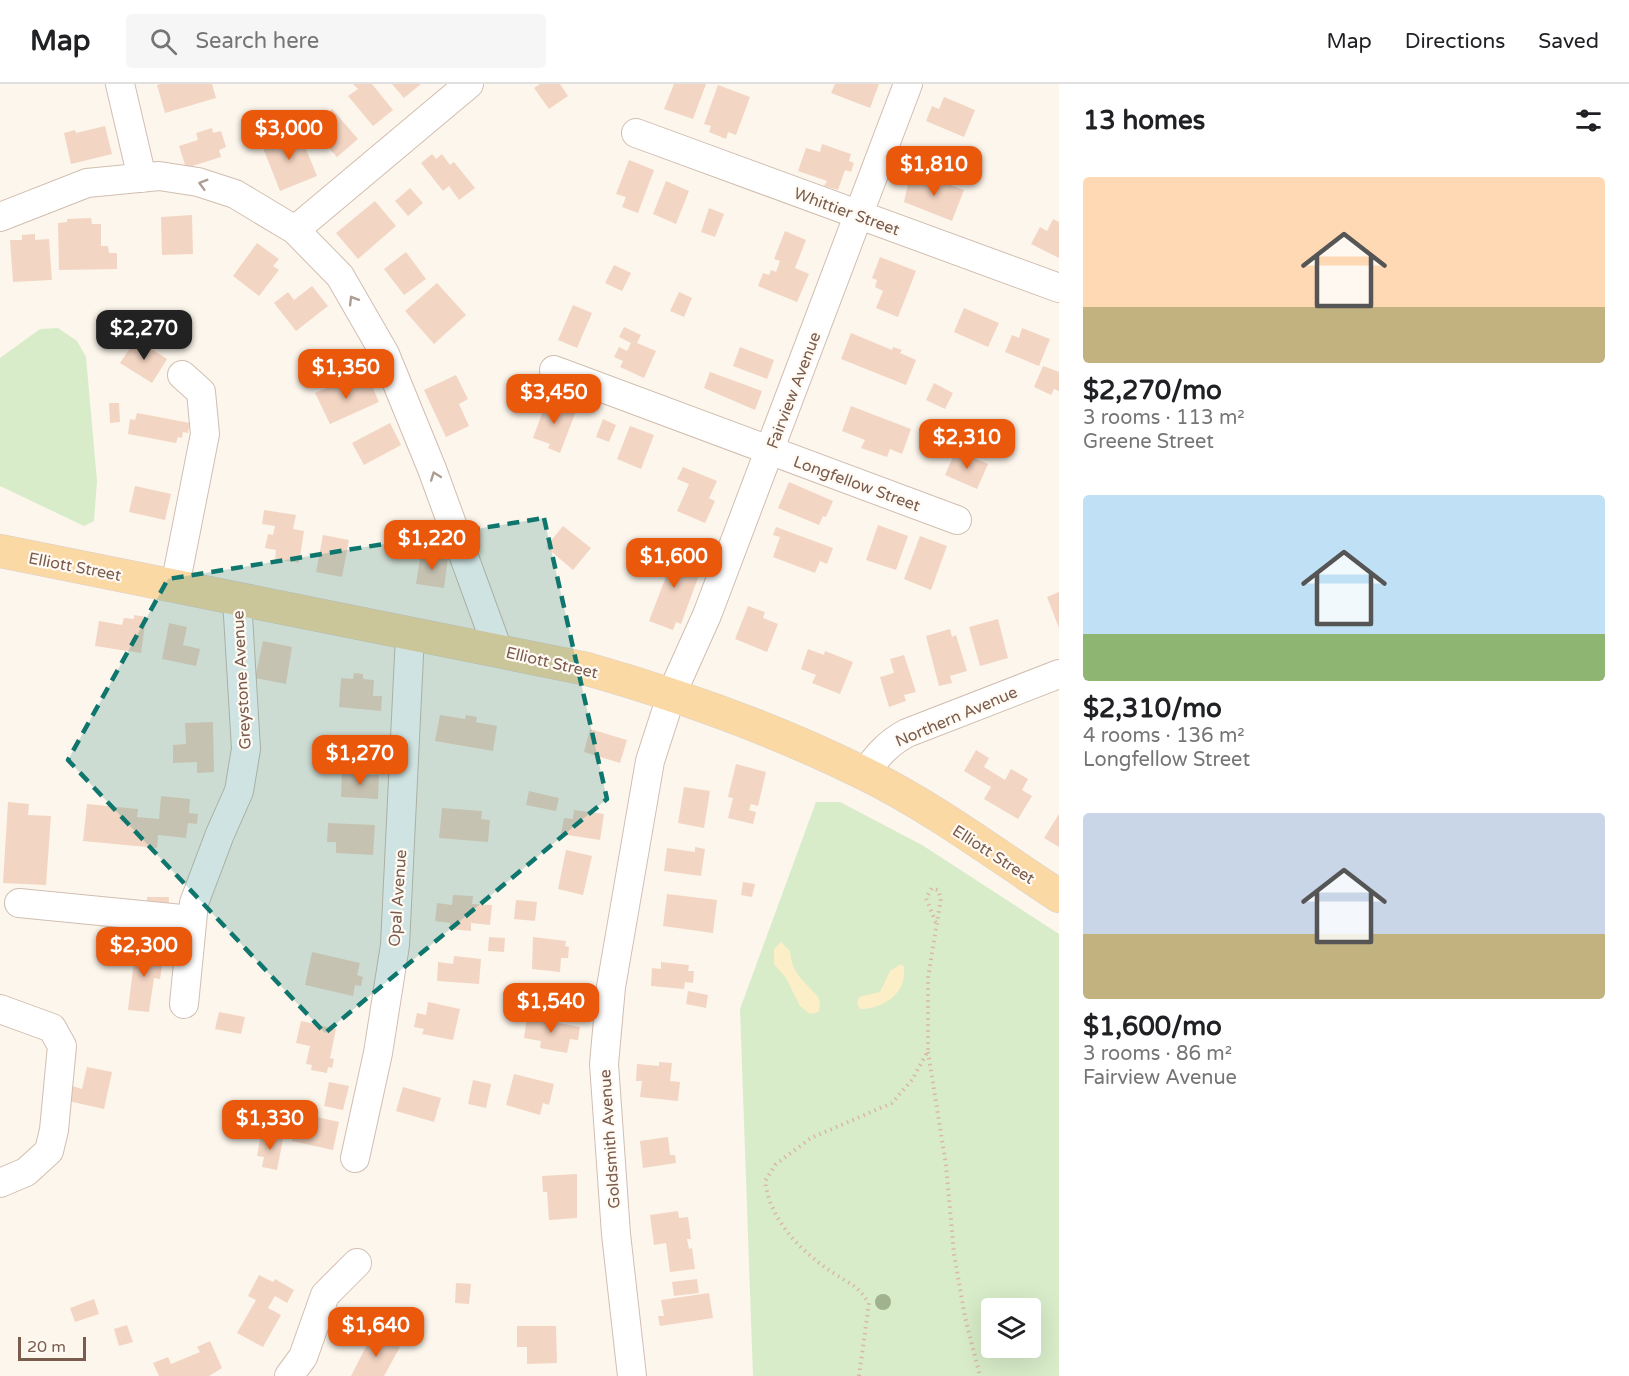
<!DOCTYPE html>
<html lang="en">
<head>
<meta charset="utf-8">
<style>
  body { margin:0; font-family:"Varela Round",sans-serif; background:#f6f6f6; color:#202124; height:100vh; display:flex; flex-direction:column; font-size:22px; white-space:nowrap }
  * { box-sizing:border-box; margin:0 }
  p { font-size:20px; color:#757577 }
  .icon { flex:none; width:33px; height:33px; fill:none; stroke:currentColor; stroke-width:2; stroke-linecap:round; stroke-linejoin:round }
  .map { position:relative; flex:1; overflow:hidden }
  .drawer { display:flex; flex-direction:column; background:#fff; width:570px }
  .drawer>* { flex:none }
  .fabs { position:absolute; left:981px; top:1214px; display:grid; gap:12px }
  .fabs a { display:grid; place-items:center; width:60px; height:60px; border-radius:6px; background:#fff; box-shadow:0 6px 24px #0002; font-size:30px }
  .scale { position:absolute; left:18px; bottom:15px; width:68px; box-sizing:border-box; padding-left:6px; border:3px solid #7a5c4d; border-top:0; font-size:16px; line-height:21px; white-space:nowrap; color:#7a5c4d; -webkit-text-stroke:4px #fffaf3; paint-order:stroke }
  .price { position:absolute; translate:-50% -51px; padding:0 14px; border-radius:12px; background:#ea580c; color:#fff; font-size:20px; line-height:39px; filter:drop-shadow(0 2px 3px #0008) }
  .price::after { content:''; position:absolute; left:50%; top:36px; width:18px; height:14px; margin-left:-9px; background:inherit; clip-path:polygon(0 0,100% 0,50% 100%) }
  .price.on { background:#222; color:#fff }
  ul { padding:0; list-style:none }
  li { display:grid; align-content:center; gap:12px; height:318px; padding:0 24px }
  li span { display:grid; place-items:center; height:186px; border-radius:6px; color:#555 }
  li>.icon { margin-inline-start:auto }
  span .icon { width:108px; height:108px; fill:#fffc; stroke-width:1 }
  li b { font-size:26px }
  h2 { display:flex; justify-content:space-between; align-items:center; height:72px; padding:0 24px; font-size:26px }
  header { display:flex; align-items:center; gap:36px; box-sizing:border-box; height:84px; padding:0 30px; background:#fff; border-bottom:2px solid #e0e0e0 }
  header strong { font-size:28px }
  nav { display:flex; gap:33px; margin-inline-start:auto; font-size:21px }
  .search { width:420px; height:54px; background:#f6f6f6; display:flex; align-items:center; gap:15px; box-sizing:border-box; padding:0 21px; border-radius:6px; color:#757577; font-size:22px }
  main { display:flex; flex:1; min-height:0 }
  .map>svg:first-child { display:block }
  .green { fill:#d8ecc9; fill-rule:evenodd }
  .sand { fill:#fcefc7 }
  .building { fill:#f3d5c3 }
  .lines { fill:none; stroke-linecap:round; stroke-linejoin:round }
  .minor-casing { stroke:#d1beb0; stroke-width:30 }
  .major-casing { stroke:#dad1cd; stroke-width:34 }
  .path { stroke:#d9b8a5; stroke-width:4; stroke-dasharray:1.5 4.5; stroke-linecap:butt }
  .minor { stroke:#fff; stroke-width:28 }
  .major { stroke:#fbd9a5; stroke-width:33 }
  .tree { fill:#a0b28e }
  .oneway { stroke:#af9d94 }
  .marked { fill:#0f766e; fill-opacity:0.2; stroke:#0f766e; stroke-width:4.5; stroke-dasharray:12 8; stroke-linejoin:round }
  .labels { text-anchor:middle; stroke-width:4.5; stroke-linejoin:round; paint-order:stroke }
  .street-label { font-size:16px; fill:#7a5c4d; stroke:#fffaf3 }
</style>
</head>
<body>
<header>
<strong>Map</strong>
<div class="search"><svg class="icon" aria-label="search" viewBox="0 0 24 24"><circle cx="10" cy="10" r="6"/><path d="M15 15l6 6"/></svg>Search here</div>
<nav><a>Map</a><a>Directions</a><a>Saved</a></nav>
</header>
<main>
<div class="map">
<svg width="1059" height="1292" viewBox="0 0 1059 1292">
  <rect width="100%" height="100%" fill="#fdf6ec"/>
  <!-- green -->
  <path class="green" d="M58 244 77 257 86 273 97 397 94 437 84 442 0 402V274L40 245Z
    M816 718H840L922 761 1059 850V1292H753L740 925ZM992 1224H1030V1263H992Z"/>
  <!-- sand -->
  <path class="sand" d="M781 858 790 867C792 891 804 896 818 913L820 918 819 928 810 930 800 922 786 894 774 880V865Z
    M901 880 904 883C907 909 884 925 860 925L857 920 859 913 880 908 890 887Z"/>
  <!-- building -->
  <path class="building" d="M160 0H212L216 14 165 29 157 1Z
    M353 0H372L393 26 373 42 348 12 358 5Z
    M392 0H421L404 14Z
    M540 0H560L568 12 549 25 534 4Z
    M674 0H706L693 35 664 25Z
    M835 0H879L870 24 831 9Z
    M718 1 750 13 736 51 728 48 726 55 709 48 711 42 704 40Z
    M944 13 975 26 964 53 926 37 932 22 939 25Z
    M332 25 358 55 337 73 311 44Z
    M105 42 112 70 71 80 64 49 75 46 76 49Z
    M212 44 213 49 221 47 226 63 219 66 221 73 186 84 179 62 198 56 196 49Z
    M299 48 317 92 280 107 263 64 275 59 272 53 283 49 285 54Z
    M822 60 851 70 849 77 854 79 851 88 845 86 838 106 824 102 827 97 798 87 806 64 820 68Z
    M432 70 436 75 442 70 450 81 454 78 475 104 459 116 449 102 443 107 421 79Z
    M629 76 654 86 638 129 622 123 626 113 616 110Z
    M910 91 941 103 942 98 964 106 952 137 904 118Z
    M666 97 689 107 676 140 653 130Z
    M410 104 423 119 408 132 395 117Z
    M375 117 396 142 358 175 336 149Z
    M709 124 724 130 715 153 701 148Z
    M192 131 193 170 162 171 161 133Z
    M91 134 92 140H101V162H108L109 169H117V185L59 186 58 139 67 138V135Z
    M1053 135 1059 138V174L1031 160 1040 143 1047 147Z
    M785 147 806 156 795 184 809 190 797 218 758 202 763 189 769 191 771 186 776 188 780 177 774 175Z
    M35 150V156L49 155 52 196 13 198 10 156H22V151Z
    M257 159 279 175 273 182 279 186 259 212 233 192Z
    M406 168 426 195 404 211 384 185Z
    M880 173 916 187 898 233 876 224 883 207 875 203 877 196 872 194Z
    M614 181 631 189 622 207 605 199Z
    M437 199 466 231 434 260 405 227Z
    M312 202 328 222 296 247 274 219 288 208 294 216Z
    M679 208 692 214 684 233 670 227Z
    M573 221 592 229 577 264 558 256Z
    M964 224 999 239 988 263 954 248Z
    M624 243 641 251 637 259 656 267 644 294 620 283 623 277 614 273 619 263 627 267 631 259 619 253Z
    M1022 244 1050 255 1039 282 1005 268 1012 251 1019 254Z
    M851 249 892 266 893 263 902 266 900 269 916 276 906 301 841 275Z
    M136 255 167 275 152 299 120 279Z
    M740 263 774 276 767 295 733 282Z
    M1043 282 1059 288V307L1054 305 1051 311 1034 303Z
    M710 288 762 307 755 326 704 304Z
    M456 291 468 315 459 320 469 342 446 353 424 306Z
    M369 295 379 318 330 340 315 309 345 296 349 305Z
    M934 299 953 309 945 325 926 316Z
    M547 316 576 327 560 369 548 364 550 360 533 354Z
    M109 319H119L120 338 110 339Z
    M851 322 911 345 902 370 890 365 887 373 861 364 865 356 842 347Z
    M137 329 190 339 188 349 183 348 182 354 178 353 176 359 128 350 130 335 135 336Z
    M603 335 616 341 609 358 596 353Z
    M390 339 401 361 364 381 352 359Z
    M630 342 654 351 641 385 617 375Z
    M956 366 988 380 977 405 945 391Z
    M683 383 717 397 709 414 715 417 705 439 677 427 689 400 677 395Z
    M789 398 833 417 826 433 823 432 819 441 778 424Z
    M135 402 171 410 165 436 129 428Z
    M264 426 296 431 293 445 304 447 299 479 275 475 276 466 265 464 268 450 273 451 275 442 262 440Z
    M878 441 908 452 896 486 866 476Z
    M563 442 591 464 573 486 546 463Z
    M776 443 833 464 827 480 820 477 815 489 773 473 780 453 773 451Z
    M323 451 349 456 342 493 316 488Z
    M920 452 947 462 931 506 904 495Z
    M669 454 688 461 677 491 683 493 686 486 699 491 681 540 676 538 673 546 649 537 672 477 661 474Z
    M421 469 448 473 444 504 416 500Z
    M1059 508V544L1047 513Z
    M748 522 765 528 763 534 778 540 767 568 735 555Z
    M134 531 146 533 141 569 95 562 99 537 122 541 124 534 134 535Z
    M998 535 1008 574 980 582 969 543Z
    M169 539 187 543 183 561 200 565 196 582 162 575Z
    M950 545 952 553 956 551 967 587 950 592 952 599 939 602 926 552Z
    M263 557 292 563 286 600 255 594Z
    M808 565 824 571 825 567 853 578 840 610 812 599 816 591 801 585Z
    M904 571 916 608 904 611 906 617 889 623 880 593 894 589 890 575Z
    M354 589 363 590V595L374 596 373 612H382L381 627 339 623 341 594 353 595Z
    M440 631 465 635 466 631 477 633 476 638 497 642 493 667 435 657Z
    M213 638 214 688 197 689V678L173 679V661L186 660 185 639Z
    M590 645 627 656 620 679 584 668Z
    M976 666 989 674 984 683 1005 696 1011 685 1028 695 1022 706 1032 712 1018 735 984 715 991 703 964 687Z
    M736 680 766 688 758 722 751 720 749 726 756 728 753 740 728 734 733 714 728 713Z
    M342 690 379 691 378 715 341 713Z
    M684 703 710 707 704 744 678 739Z
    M529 707 559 714 556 727 526 721Z
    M161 712 190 715 189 729 198 730 197 740 188 739 186 754 158 751 157 764 83 757 87 720 138 725 137 733 159 735Z
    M8 718 29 720 28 731 51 732 46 801 3 799Z
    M442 724 482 727 481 735 490 736 488 758 439 754Z
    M574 726 604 730 600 756 561 750 564 734 573 735Z
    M1059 730V763L1044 754Z
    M328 739 375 741 373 771 336 769V758H327Z
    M695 763 705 765 701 792 664 787 667 764 695 768Z
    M566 766 592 772 583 811 558 805Z
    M743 798 755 800 752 813 741 811Z
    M667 810 717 816 713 849 663 842Z
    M453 811 473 812 472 820 492 821 490 841 471 839V847L450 845V839L435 837 437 819 452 821Z
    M147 813H169L168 830 147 829Z
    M516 816 537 818 535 837 514 835Z
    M489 853 505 854 504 868 488 867Z
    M533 853 566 857 565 862 569 863 568 874H561L560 888 532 885Z
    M136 861 160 865 158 876H163L160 895 154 894 149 928 128 926Z
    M312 868 360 879 357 891 363 893 361 902 355 901 353 912 305 901Z
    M454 872 481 875 479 900 437 897 438 878 453 880Z
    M661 878 689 881 688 887H694L693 899 685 898 684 905 651 902 652 884 661 885Z
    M688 907 708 911 706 924 686 920Z
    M428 918 460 925 453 956 422 950 424 945 414 943 417 929 426 931Z
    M219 928 245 933 241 950 215 945Z
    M527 933 580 943 578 956 570 955 567 969 540 964 541 957 524 954Z
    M301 937 336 945 330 974 334 975 332 984 328 983 327 989 311 986 312 981 306 980 310 962 296 959Z
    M659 978 672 979 670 997 680 998 678 1017 640 1013 642 997H636L637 980 659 982Z
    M87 983 112 988 104 1025 68 1017 72 1002 82 1005Z
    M514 990 554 1000 549 1021 543 1019 540 1031 506 1021Z
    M473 996 491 1000 486 1024 468 1020Z
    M329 998 349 1002 343 1026 324 1022Z
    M403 1003 441 1014 434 1038 396 1027Z
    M299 1029 339 1038 333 1066 292 1057Z
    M261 1051 283 1055 277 1086 262 1083 264 1073 257 1072Z
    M668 1053 670 1071H675L676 1079 643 1084 640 1057Z
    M577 1090V1134L549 1136 547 1108H543L542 1092Z
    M678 1127 679 1134 688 1133 691 1155H687L689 1165 692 1164 695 1185 670 1188 666 1159 654 1161 650 1131Z
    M259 1191 273 1198 275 1195 294 1206 287 1219 275 1212 268 1224 281 1231 263 1263 237 1249 256 1216 248 1212Z
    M697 1195 699 1209 674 1212 672 1198Z
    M456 1199 471 1200 469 1220 455 1219Z
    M709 1209 713 1234 660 1242 658 1232H664L661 1216Z
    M94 1215 99 1230 75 1238 70 1224Z
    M127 1241 133 1258 119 1262 114 1245Z
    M517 1242H556L557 1279 527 1280V1263H517Z
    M373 1249 400 1263 384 1292H351Z
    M210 1257 222 1284 209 1292H159L153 1279 168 1273 171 1280 200 1268 197 1263Z"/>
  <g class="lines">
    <!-- minor casing -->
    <g class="minor-casing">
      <path id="minor" d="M120 0 142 94
        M636 49 1059 204
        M0 133 87 99 159 92 198 98 235 110 295 146 340 192 385 270 432 385 498 566
        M295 146 469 0
        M554 286 957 436
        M175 502 205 350 201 308 182 291
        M865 689C877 672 888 659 907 649L1059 590
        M19 819 192 836
        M184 920 194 819 220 750 239 707 246 665 237 515
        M0 925 52 944 62 962 54 1046 49 1067 26 1088 0 1099
        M355 1074 378 969 395 861 410 551
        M289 1292 303 1273 325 1211 357 1179
        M632 1292 616 1150 604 980 611 903 650 677 672 609 707 531 908 0"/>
    </g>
    <!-- major casing -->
    <g class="major-casing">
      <path id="major" d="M0 467 587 585C682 612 774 645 863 689 931 722 995 770 1059 812"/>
    </g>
    <!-- path -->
    <path class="path" d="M928 968 946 1081 954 1170 965 1233 980 1292
      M859 1292 869 1219C856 1200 853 1202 835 1190 802 1169 770 1137 765 1097L776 1080 811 1054 892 1019 912 996 928 967V894L941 814 938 806 932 804 926 814 936 839"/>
    <!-- minor -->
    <use href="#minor" class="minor"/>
    <!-- major -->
    <use href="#major" class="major"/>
  </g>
  <!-- trees -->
  <circle class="tree" cx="883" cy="1218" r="8"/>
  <!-- one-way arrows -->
  <defs><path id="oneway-chevron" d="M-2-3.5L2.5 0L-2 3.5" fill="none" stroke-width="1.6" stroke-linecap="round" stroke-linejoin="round" transform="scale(1.5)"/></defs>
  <g class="oneway">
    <use href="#oneway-chevron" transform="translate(203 100) rotate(-164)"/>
    <use href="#oneway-chevron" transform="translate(353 216) rotate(-121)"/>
    <use href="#oneway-chevron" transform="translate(435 392) rotate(-110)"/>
  </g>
  <!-- marked area -->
  <path class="marked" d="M544 434 607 715 325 949 68 676 168 495Z"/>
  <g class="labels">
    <!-- street labels -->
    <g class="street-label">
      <text transform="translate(847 127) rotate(20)" y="6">Whittier Street</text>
      <text transform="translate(793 306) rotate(-69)" y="6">Fairview Avenue</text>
      <text transform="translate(857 399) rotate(20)" y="6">Longfellow Street</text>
      <text transform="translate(75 482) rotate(11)" y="6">Elliott Street</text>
      <text transform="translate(552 578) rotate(13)" y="6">Elliott Street</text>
      <text transform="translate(241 596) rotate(-93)" y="6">Greystone Avenue</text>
      <text transform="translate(956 632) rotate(-23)" y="6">Northern Avenue</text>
      <text transform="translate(994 770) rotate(33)" y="6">Elliott Street</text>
      <text transform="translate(397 814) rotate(-86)" y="6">Opal Avenue</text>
      <text transform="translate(609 1055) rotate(-94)" y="6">Goldsmith Avenue</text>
    </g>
  </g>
</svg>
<div class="fabs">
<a><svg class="icon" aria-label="layers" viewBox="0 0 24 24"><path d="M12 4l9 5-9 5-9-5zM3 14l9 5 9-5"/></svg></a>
</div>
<div class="scale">20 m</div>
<b class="price" style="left:289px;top:77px">$3,000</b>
<b class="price" style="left:934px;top:113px">$1,810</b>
<b class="price on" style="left:144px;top:277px">$2,270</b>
<b class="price" style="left:346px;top:316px">$1,350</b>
<b class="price" style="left:554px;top:341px">$3,450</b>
<b class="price" style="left:967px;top:386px">$2,310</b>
<b class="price" style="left:432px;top:487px">$1,220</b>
<b class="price" style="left:674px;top:505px">$1,600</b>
<b class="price" style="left:360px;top:702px">$1,270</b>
<b class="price" style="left:144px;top:894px">$2,300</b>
<b class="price" style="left:551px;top:950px">$1,540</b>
<b class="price" style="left:270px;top:1067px">$1,330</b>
<b class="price" style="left:376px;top:1274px">$1,640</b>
</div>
<section class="drawer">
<h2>13 homes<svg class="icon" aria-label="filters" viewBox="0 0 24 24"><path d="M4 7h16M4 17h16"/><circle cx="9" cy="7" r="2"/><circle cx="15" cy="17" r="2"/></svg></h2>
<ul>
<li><span style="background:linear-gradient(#ffd9b3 70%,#c2b280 0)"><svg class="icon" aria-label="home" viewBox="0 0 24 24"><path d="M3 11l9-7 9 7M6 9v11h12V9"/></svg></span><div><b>$2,270/mo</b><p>3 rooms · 113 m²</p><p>Greene Street</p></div></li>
<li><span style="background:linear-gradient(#bfe0f5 75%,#8fb573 0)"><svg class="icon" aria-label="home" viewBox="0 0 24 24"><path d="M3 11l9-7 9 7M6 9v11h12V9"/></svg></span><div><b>$2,310/mo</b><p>4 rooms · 136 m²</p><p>Longfellow Street</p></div></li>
<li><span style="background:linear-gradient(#c9d6e8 65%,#c2b280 0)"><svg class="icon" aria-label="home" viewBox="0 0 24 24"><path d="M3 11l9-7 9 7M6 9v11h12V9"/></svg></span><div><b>$1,600/mo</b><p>3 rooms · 86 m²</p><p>Fairview Avenue</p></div></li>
</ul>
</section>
</main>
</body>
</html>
